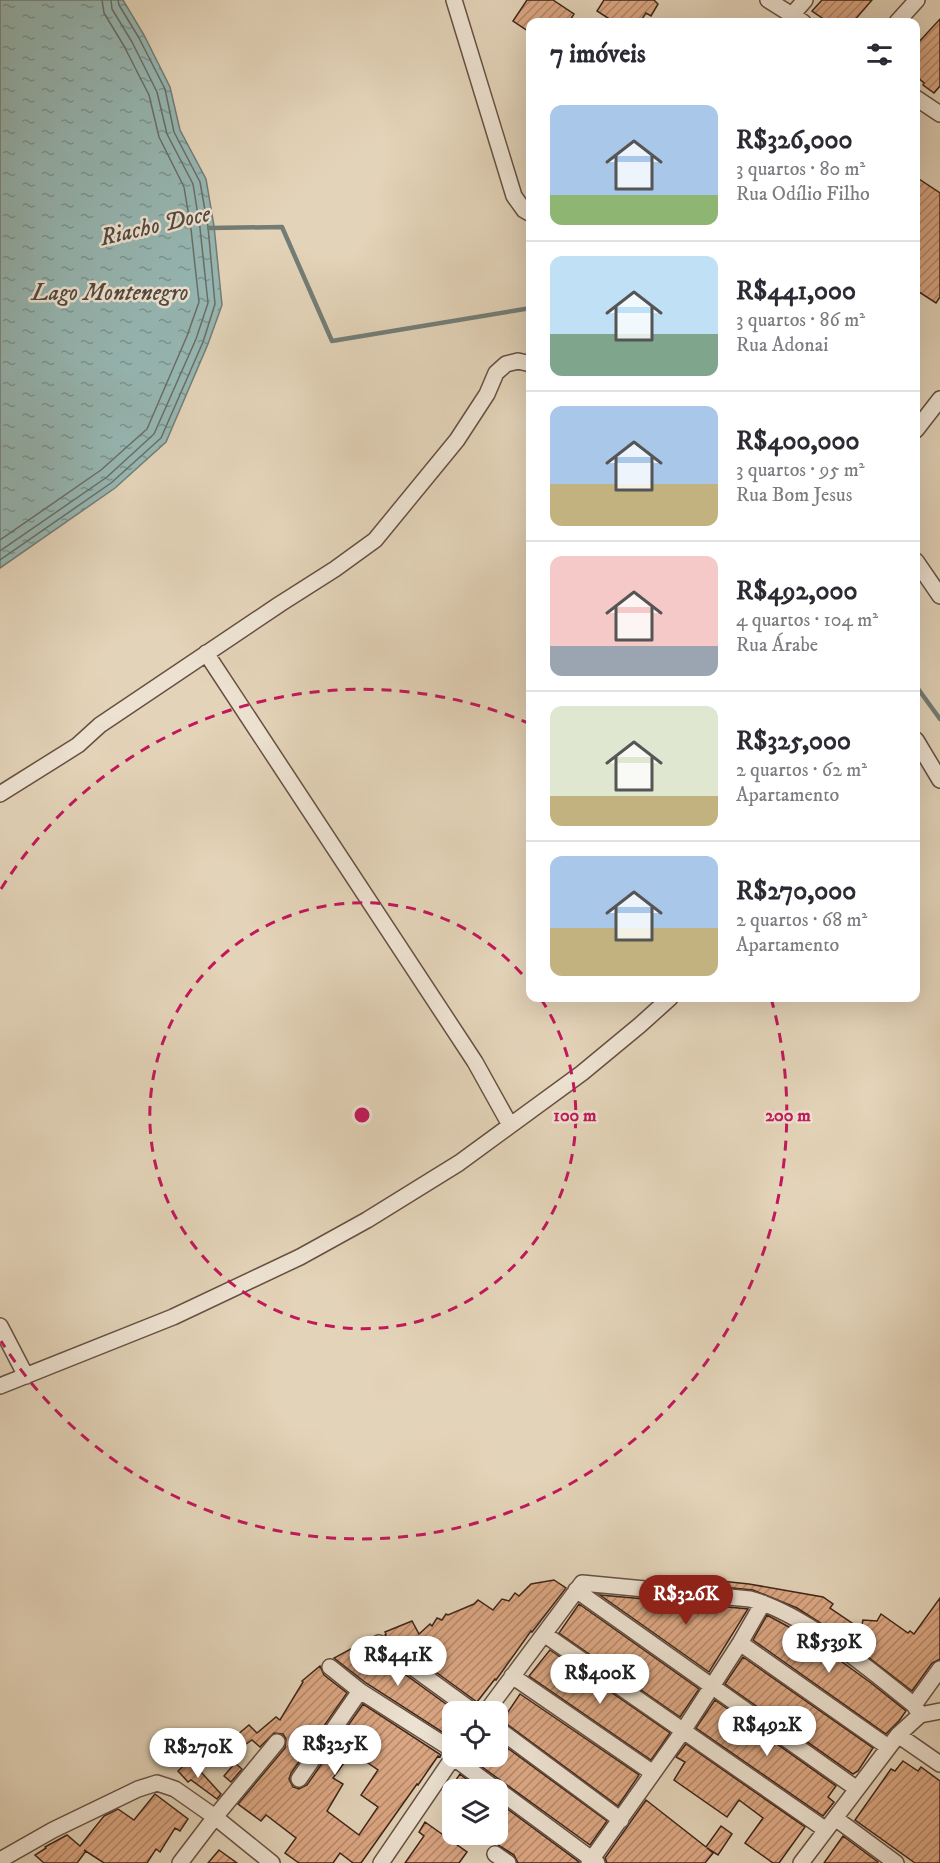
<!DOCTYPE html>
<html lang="pt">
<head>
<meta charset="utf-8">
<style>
  body { margin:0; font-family:"IM FELL DW Pica",serif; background:#f2f2f3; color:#2b2b33; height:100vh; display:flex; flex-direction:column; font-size:22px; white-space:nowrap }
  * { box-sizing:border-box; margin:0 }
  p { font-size:20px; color:#7c7c81 }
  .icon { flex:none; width:33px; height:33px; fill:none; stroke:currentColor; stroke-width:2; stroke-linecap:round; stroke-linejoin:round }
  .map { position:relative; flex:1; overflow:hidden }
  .sheet { position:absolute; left:526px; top:18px; width:394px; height:984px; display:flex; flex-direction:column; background:#fff; border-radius:12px; box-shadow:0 6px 24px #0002 }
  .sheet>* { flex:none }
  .tools { position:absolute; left:442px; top:1701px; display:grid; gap:12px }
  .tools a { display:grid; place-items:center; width:66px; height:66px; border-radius:12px; background:#fff; box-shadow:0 6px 24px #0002; font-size:30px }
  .price { position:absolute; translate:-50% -51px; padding:0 14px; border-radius:21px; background:#fff; color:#222; font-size:20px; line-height:39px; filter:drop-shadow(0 2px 3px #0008) }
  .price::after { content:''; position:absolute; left:50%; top:36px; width:18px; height:14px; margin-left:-9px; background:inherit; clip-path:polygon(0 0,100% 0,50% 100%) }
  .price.current { background:#8f2418; color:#fff }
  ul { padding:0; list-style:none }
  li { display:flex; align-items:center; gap:18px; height:150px; padding:0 24px }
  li+li { border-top:2px solid #e1e1e2 }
  li span { display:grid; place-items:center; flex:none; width:168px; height:120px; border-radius:12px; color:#555 }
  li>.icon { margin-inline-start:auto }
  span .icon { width:72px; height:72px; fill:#fffc; stroke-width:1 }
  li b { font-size:26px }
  h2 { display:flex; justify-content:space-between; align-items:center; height:72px; padding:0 24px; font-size:26px }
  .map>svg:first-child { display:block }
  .water { fill:url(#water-ripples); stroke:#737d76; stroke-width:1.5 }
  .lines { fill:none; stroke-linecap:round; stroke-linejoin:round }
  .shore { stroke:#6a6e66; stroke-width:1.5 }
  .stream { stroke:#737d76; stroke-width:4.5 }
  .building { fill:url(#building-hatch); stroke:#3e251a; stroke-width:1.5; fill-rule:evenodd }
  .street-casing { stroke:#675042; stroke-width:18 }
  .street { stroke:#ede2d1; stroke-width:15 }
  .ring { fill:none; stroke:#c2185b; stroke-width:3; stroke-dasharray:10 8 }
  .labels { text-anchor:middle; stroke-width:5; stroke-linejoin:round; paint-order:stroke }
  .water-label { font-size:24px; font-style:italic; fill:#544a40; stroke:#ede2d1 }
  .centre { fill:#c2185b; stroke:#ede2d1; stroke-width:3 }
  .ring-label { font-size:18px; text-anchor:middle; font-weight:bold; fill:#c2185b; stroke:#ede2d1; stroke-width:5; stroke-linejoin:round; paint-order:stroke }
</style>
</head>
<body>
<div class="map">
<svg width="940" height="1863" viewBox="0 0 940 1863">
  <defs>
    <pattern id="water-ripples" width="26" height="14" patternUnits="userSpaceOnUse" patternTransform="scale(1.5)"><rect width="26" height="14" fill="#96b7b3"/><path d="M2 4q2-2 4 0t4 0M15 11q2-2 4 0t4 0" fill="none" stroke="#7c9591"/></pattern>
    <pattern id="building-hatch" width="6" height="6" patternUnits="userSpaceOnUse" patternTransform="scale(1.5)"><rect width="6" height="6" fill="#dca783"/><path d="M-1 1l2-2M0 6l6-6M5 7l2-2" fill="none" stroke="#b4886a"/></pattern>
  </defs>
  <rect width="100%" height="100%" fill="#e3d3b8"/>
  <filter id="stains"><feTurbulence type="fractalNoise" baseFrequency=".00333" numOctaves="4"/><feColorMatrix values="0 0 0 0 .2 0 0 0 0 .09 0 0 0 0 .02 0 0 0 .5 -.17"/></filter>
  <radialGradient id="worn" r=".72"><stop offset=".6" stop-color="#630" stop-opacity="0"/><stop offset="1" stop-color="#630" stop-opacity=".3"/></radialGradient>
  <!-- water -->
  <path class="water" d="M0 0H123L144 35 170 87 180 130 206 179 214 226 222 305 208 344 166 442 115 488 0 568Z"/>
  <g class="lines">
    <!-- shore -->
    <path class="shore" d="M0 540 101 470 147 429 187 336 199 302 191 229 184 187 159 137 149 95 124 46 104 13 102 0
      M0 551 107 477 154 434 196 339 208 303 200 228 193 184 167 134 157 92 132 42 112 9 111 0
      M0 560 111 483 161 438 203 342 215 304 208 227 200 182 174 132 165 89 139 38 119 5 118 0"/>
    <!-- stream -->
    <path class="stream" d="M209 228 282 227 332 341 531 308
      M916 686 940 719"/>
  </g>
  <!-- building -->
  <path class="building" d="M527 0H553L574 14 569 22H531V33L513 21Z
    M604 0H654L658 4 651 16 646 13 640 22H614L597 11Z
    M822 0H872L853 22H828L812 11Z
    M940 19V86L934 93 923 85 924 83 916 76V45Z
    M916 177 940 193V297L936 303 916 290Z
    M702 1579 749 1584 823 1597 833 1604 830 1608 861 1629 863 1620 877 1621 881 1614 908 1633 910 1631 914 1634 940 1598V1659L932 1663 912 1691 841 1636 797 1608 753 1590 701 1585Z
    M554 1580 566 1588 532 1632 531 1631 496 1680 495 1679 477 1702 385 1635 386 1634 385 1632 412 1621 419 1634 430 1624 432 1626 437 1618 442 1620 446 1614 448 1615 474 1604 478 1600 493 1610 502 1599 509 1601 515 1593 519 1596 531 1584Z
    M600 1595 667 1601 684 1612 687 1607 697 1613 698 1604 748 1609 709 1672Z
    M579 1604 699 1689 680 1717 559 1633Z
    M767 1615 809 1638 871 1683 906 1711 899 1721 886 1734 753 1640Z
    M360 1644 365 1651 370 1646 373 1651 457 1712H453V1739L366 1683 334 1658Z
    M550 1650 670 1733 651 1760 529 1676Z
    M743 1657 873 1748 858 1771 853 1774 725 1684Z
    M320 1666 324 1675 347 1693 291 1773 289 1779 293 1787 299 1789 307 1785 363 1704 441 1755 440 1757 438 1756 418 1785 417 1784 361 1863H353L340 1853 333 1863H299L285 1853 296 1838 266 1815 261 1821 238 1804 285 1748 286 1739 283 1734 274 1733 260 1747 252 1740 239 1749 231 1740 249 1725 257 1733 276 1717 280 1720 303 1682 302 1681ZM352 1752 378 1770 361 1795 378 1807 359 1835 327 1811 343 1784 333 1778Z
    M520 1694 639 1775 618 1806 500 1719 506 1710 508 1712Z
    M715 1700 836 1786 828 1797 834 1802 823 1816 696 1728Z
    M498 1741 607 1821 590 1845 471 1759 473 1756H498Z
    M686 1744 805 1827 779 1863H773L745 1843 763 1818 739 1800 727 1817 674 1780 685 1762 676 1757Z
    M190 1760 221 1794 217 1799 191 1780 188 1782 178 1771Z
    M903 1761 918 1771 921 1767 940 1781V1863H915L855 1820 891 1769 895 1771Z
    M235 1763 242 1769 231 1782 224 1776Z
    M460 1774 480 1790H449Z
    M155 1794 188 1819 180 1831 175 1828 160 1852 156 1849 147 1863H104L84 1850 86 1851 77 1863H44L35 1855 46 1848 45 1847 67 1835 80 1846 104 1816 118 1809 134 1820Z
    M646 1800 706 1847 721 1826 732 1834 718 1855 707 1848 713 1853 705 1863H607L605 1858Z
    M498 1802 579 1862V1863H518L514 1855 498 1845 500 1838 498 1837Z
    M425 1822 467 1852 459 1863H405L424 1836 419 1832Z
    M843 1836 878 1862 877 1863H824Z
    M219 1850 237 1863H208Z"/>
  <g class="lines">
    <!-- street casing -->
    <g class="street-casing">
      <path id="street" d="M454 0 514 196 524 210 531 214
        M768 0 803 22
        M792 15 805 0
        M897 22 917 0
        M916 98 940 114
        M916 430 940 399
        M916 561 940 596
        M206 653 475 1062 510 1125
        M916 740 940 780
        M0 794 78 745 100 725 280 604 335 569 375 540 457 440 487 394 496 373 506 364 518 361 531 364
        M0 1326 26 1376
        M0 1386 173 1317 300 1257 367 1220 459 1163 582 1073 640 1025 670 998
        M576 1590 857 1789
        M544 1634 826 1830
        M379 1643 474 1712
        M740 1643 888 1747
        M330 1667 360 1691 448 1747 454 1758 497 1790
        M512 1676 653 1773
        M486 1712 582 1583 750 1599C805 1614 869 1669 914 1705
        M919 1713 914 1705 940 1669
        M920 1715 940 1711
        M498 1729 621 1820
        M898 1735 940 1764
        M299 1779 360 1691
        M498 1790 597 1863
        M835 1818 896 1863
        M495 1854 508 1863
        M0 1860 53 1830 138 1789 157 1783 175 1789 215 1817 272 1863
        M180 1863 215 1817 277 1742
        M381 1863 454 1756
        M589 1863 683 1731 740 1643 763 1603
        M801 1863 898 1735 920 1715"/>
    </g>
    <!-- street -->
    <use href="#street" class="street"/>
  </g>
  <!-- distance rings -->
  <g class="ring">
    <path d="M541 999A213 213 0 1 1 531 985"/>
    <path d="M1 889A426 426 0 0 1 528 723M771 998A426 426 0 0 1 1 1341"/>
  </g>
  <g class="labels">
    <!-- water labels -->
    <g class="water-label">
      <text transform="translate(155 225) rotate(-13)" y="8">Riacho Doce</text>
      <text x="110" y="300">Lago Montenegro</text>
    </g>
  </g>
  <circle cx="362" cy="1115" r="9" class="centre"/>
  <g class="ring-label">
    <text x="575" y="1121">100 m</text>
    <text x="788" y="1121">200 m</text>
  </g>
  <rect width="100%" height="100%" filter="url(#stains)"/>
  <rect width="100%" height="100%" fill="url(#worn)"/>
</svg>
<div class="tools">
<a><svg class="icon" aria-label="locate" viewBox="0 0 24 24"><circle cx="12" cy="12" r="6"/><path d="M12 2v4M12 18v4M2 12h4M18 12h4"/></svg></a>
<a><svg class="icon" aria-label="layers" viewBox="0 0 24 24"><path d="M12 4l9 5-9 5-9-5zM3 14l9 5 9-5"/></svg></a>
</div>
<b class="price current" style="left:686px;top:1626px">R$326K</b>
<b class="price" style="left:829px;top:1674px">R$539K</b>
<b class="price" style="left:398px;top:1687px">R$441K</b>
<b class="price" style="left:600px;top:1705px">R$400K</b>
<b class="price" style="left:767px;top:1757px">R$492K</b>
<b class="price" style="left:335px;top:1776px">R$325K</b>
<b class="price" style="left:198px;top:1779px">R$270K</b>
<section class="sheet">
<h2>7 imóveis<svg class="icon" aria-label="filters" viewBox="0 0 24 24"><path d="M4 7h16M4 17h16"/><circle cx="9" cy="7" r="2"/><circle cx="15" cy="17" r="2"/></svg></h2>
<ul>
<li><span style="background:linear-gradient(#a9c7e8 75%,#8fb573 0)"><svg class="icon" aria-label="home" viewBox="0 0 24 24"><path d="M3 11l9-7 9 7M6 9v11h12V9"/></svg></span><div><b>R$326,000</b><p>3 quartos · 80 m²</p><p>Rua Odílio Filho</p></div></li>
<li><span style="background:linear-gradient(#bfe0f5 65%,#7fa58c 0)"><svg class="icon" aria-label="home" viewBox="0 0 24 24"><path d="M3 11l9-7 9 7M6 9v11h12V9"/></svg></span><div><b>R$441,000</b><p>3 quartos · 86 m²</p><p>Rua Adonai</p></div></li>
<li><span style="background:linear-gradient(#a9c7e8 65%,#c2b280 0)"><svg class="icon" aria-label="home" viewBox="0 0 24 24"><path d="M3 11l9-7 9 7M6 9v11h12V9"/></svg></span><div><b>R$400,000</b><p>3 quartos · 95 m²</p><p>Rua Bom Jesus</p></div></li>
<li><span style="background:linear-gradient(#f6c9c9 75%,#9aa5b1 0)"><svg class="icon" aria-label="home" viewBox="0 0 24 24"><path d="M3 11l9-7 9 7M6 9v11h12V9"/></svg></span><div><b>R$492,000</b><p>4 quartos · 104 m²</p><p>Rua Árabe</p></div></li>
<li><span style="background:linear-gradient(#dfe7d0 75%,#c2b280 0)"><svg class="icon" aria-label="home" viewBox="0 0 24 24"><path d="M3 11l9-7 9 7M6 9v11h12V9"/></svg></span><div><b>R$325,000</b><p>2 quartos · 62 m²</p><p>Apartamento</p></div></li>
<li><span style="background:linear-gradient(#a9c7e8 60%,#c2b280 0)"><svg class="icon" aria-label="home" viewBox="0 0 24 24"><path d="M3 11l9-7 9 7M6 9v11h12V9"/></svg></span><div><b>R$270,000</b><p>2 quartos · 68 m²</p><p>Apartamento</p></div></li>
</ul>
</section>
</div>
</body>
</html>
